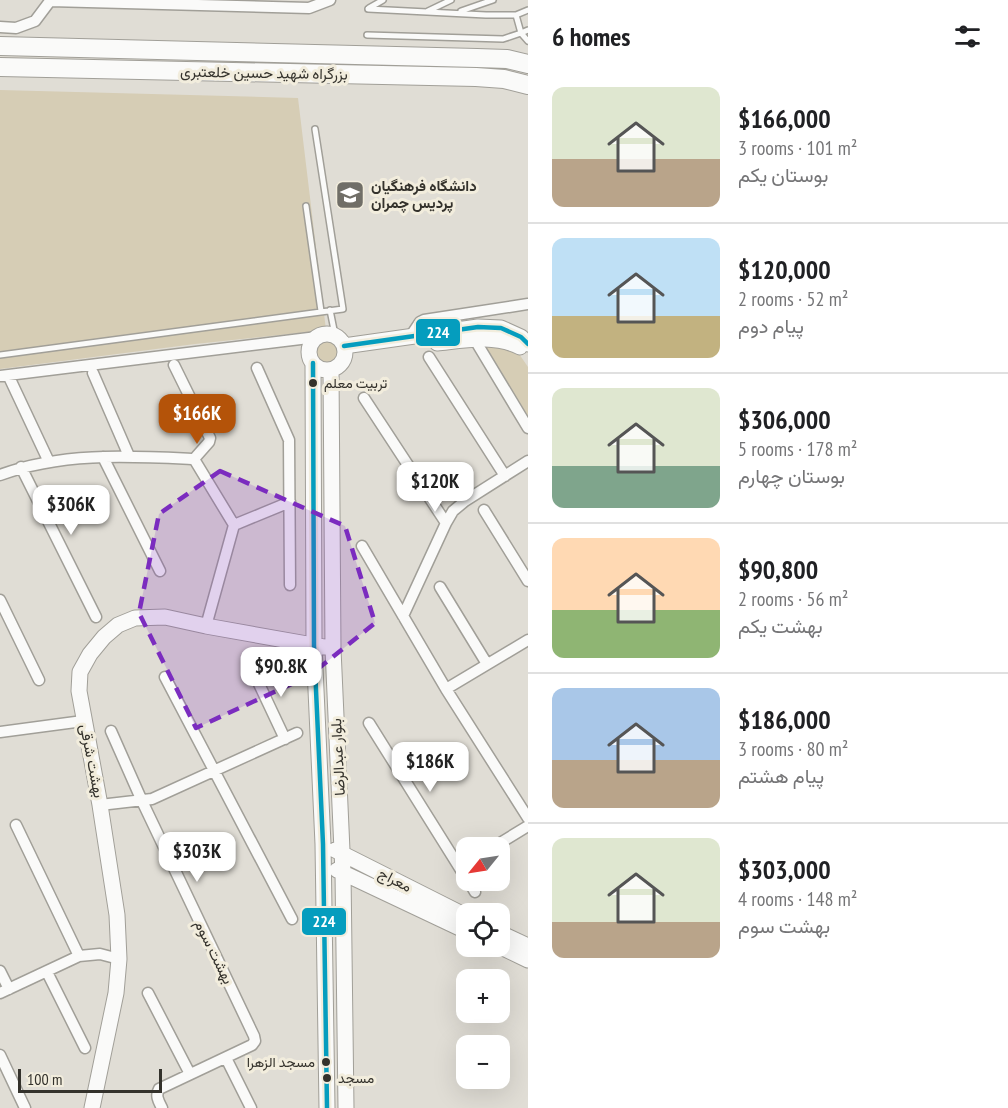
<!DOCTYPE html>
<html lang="en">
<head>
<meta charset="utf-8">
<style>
  body { margin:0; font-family:"PT Sans Narrow",Vazirmatn,sans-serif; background:#f6f6f6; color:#202124; height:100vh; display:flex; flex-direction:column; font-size:22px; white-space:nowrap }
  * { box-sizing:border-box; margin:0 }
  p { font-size:20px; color:#757577 }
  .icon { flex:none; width:33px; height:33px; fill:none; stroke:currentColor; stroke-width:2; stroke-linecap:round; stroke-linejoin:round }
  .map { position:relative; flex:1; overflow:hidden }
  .panel { display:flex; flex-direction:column; background:#fff; width:480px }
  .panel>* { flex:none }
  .needle { width:39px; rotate:240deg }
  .controls { position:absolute; left:456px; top:837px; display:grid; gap:12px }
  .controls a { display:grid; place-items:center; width:54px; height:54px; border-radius:12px; background:#fff; box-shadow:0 6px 24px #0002; font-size:30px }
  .scale { position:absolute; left:18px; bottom:15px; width:144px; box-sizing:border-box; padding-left:6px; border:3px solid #34322c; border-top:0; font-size:16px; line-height:21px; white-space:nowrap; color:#34322c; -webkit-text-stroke:4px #f2eddd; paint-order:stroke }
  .price { position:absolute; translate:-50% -51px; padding:0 14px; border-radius:12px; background:#fff; color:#222; font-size:20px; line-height:39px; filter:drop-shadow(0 2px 3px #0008) }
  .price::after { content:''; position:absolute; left:50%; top:36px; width:18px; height:14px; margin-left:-9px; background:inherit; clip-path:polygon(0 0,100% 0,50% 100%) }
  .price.current { background:#b45309; color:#fff }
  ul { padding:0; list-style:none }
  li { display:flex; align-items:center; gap:18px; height:150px; padding:0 24px }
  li+li { border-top:2px solid #e0e0e0 }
  li span { display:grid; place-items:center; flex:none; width:168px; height:120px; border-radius:12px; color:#555 }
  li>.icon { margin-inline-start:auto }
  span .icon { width:72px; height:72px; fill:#fffc; stroke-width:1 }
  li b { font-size:26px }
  h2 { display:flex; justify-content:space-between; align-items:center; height:72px; padding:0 24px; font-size:26px }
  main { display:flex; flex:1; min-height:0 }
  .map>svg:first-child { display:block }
  .green { fill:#d6cdb5 }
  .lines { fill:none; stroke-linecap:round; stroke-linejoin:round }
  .lane-casing { stroke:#a19f98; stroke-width:8 }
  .street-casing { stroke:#a19f98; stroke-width:13 }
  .secondary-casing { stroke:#a19f98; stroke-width:17 }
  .highway-casing { stroke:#a19f98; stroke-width:20 }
  .lane { stroke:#fafaf9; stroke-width:5 }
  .street { stroke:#fafaf9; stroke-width:10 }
  .secondary { stroke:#fafaf9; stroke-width:15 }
  .highway { stroke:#fafaf9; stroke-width:18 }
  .bus-1-casing { stroke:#f2eddd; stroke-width:9 }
  .bus-1 { stroke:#059dbe; stroke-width:4.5 }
  .marked { fill:#7b2cbf; fill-opacity:0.2; stroke:#7b2cbf; stroke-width:4.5; stroke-dasharray:12 8; stroke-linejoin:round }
  .bus-dot { fill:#34322c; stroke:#f2eddd; stroke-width:2 }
  .labels { text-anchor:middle; stroke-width:6; stroke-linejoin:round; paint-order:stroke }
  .bus-label { font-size:14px; fill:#34322c; stroke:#f2eddd; text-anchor:start }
  .street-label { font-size:15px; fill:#34322c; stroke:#f2eddd }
  .poi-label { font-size:15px; font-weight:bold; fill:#34322c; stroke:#f2eddd; text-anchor:start }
  .line-badge { stroke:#f2eddd; stroke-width:2 }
  .badge-label { font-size:16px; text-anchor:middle; font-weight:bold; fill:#fff }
</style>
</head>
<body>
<main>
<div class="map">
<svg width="528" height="1108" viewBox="0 0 528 1108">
  <rect width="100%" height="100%" fill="#e0ddd5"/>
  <!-- green -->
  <path class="green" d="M0 90 298 98 326 330 195 344 0 369Z
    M316 352a12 12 0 1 1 24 0a12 12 0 1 1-24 0Z
    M491 342 515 348 528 367V417L485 348Z"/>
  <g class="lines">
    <!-- lane casing -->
    <g class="lane-casing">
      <path id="lane" d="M369 8 383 0
        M368 9 486 15H516L521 33 528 30
        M428 11 451 0
        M461 11 493 0
        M516 15 528 10
        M367 35 503 39 521 33 528 41
        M306 206 321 311
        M330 310 335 335
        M0 355 343 309 315 129"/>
    </g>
    <!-- street casing -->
    <g class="street-casing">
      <path id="street" d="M0 27 16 28 35 21 50 1 309 8 330 0
        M410 337 420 322 424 320 528 304
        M478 345 528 428
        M429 357 505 476
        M174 365 210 438 209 442 194 459
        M257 368 289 440 290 585
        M93 373 129 456
        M0 376 317 337
        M10 379 49 462
        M364 398 446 523
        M103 457 160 571
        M21 467 96 617
        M0 475C61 452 129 456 194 459L234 525 206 626
        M484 510 528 581
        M234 525 290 502
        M362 546 446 689 528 818
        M440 587 487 664
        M0 600 39 680
        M403 616 446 523 453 511 465 501 528 461
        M252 669 285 739
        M165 677 292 919
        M446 689 528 640
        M369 723 466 878
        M111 731 142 801 254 1036 255 1041 252 1045 159 1089C155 1096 159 1102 162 1108
        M0 732 83 721
        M100 805 152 799 297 733
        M16 825 79 956
        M492 848 528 826
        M468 880 475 892
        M0 971 9 989
        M47 972 85 1048
        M0 993 79 956 100 954 119 959
        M148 993 190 1074
        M0 1055 25 1108
        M226 1058 251 1108"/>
    </g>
    <!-- secondary casing -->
    <g class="secondary-casing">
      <path id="secondary" d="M309 352a18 18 0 1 1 36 0a18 18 0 1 1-36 0Z
        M437 343C465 340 494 334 520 347
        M344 346 478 327 501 328 521 337 528 344
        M313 363 314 646 323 844 327 1108
        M331 370 333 649 343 873 346 1108
        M335 850 466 916
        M337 870 466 931
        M500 933 528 946
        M499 946 528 960
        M92 1108 116 993 119 959 117 915 100 805 79 691 80 672 90 654 104 637 118 625 135 618 165 617 206 626 324 647"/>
    </g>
    <!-- highway casing -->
    <g class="highway-casing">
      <path id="highway" d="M0 46 477 58 507 59 528 64
        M0 67 476 77 504 79 528 85"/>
    </g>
    <!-- lane -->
    <use href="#lane" class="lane"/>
    <!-- street -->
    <use href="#street" class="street"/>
    <!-- secondary -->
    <use href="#secondary" class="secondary"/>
    <!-- highway -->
    <use href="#highway" class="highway"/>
    <!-- bus-1 casing -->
    <g class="bus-1-casing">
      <path id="bus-1" d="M344 346 478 327 501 328 521 337 528 344
        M313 363 314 646 323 844 327 1108"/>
    </g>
    <!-- bus-1 -->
    <use href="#bus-1" class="bus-1"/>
  </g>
  <!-- marked area -->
  <path class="marked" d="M220 471 345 526 375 623 309 676 196 728 139 613 159 514Z"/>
  <!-- icons -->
  <defs>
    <g id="university-square" transform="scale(1.5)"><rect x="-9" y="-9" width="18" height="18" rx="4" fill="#706e67" stroke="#f2eddd"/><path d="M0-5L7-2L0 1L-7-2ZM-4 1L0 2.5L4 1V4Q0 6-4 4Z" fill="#fff"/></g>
  </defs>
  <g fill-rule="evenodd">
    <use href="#university-square" x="350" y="195"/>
  </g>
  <!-- markers -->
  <g class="bus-dot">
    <circle cx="313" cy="383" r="5"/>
    <circle cx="326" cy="1062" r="5"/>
    <circle cx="327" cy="1078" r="5"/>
  </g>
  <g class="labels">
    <!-- bus labels -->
    <g class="bus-label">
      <text x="324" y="388">تربیت معلم</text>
      <text x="315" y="1067" text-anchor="end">مسجد الزهرا</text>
      <text x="338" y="1083">مسجد</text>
    </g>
    <!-- street labels -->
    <g class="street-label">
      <text transform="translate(264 73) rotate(1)" y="5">بزرگراه شهید حسین خلعتبری</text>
      <text transform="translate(338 757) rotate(-93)" y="5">بلوار عبدالرضا</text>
      <text transform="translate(92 761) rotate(79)" y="5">بهشت شرقی</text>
      <text transform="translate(395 880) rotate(27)" y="5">معراج</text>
      <text transform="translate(214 952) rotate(64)" y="5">بهشت سوم</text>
    </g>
    <!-- poi labels -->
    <g class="poi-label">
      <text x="371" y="191">دانشگاه فرهنگیان<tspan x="371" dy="17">پردیس چمران</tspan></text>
    </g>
  </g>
  <g class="line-badge">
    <rect x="415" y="318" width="46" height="29" rx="6" fill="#059dbe"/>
    <rect x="301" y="907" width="46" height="29" rx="6" fill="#059dbe"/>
  </g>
  <g class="badge-label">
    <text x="438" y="338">224</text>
    <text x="324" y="927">224</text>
  </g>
</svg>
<div class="controls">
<a><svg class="needle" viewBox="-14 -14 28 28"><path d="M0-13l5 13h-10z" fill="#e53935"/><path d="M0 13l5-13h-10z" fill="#757577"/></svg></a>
<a><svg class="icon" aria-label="locate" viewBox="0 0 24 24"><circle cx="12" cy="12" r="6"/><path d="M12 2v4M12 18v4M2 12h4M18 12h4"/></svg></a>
<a>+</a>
<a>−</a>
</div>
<div class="scale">100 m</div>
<b class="price current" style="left:197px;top:445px">$166K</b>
<b class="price" style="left:435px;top:513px">$120K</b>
<b class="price" style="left:71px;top:536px">$306K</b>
<b class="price" style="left:281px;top:698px">$90.8K</b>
<b class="price" style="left:430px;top:793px">$186K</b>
<b class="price" style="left:197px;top:883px">$303K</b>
</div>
<section class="panel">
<h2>6 homes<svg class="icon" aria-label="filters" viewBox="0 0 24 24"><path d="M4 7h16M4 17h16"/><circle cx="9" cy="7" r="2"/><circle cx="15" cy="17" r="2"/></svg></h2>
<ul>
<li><span style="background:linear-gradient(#dfe7d0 60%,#b9a48a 0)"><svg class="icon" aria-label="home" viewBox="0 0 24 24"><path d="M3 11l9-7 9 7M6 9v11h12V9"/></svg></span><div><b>$166,000</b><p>3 rooms · 101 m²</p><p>بوستان یکم</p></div></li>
<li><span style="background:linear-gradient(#bfe0f5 65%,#c2b280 0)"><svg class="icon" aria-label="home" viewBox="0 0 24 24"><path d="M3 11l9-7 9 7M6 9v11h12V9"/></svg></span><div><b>$120,000</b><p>2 rooms · 52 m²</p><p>پیام دوم</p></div></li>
<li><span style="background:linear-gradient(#dfe7d0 65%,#7fa58c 0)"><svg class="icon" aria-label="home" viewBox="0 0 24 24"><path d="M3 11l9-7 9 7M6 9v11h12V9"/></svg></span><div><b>$306,000</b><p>5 rooms · 178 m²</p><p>بوستان چهارم</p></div></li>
<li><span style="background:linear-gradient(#ffd9b3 60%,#8fb573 0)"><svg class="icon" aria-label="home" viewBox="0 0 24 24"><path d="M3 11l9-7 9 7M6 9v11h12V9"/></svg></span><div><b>$90,800</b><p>2 rooms · 56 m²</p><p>بهشت یکم</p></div></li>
<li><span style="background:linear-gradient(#a9c7e8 60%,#b9a48a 0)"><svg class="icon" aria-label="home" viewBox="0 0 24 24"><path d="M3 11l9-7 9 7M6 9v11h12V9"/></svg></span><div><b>$186,000</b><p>3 rooms · 80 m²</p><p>پیام هشتم</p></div></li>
<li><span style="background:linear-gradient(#dfe7d0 70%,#b9a48a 0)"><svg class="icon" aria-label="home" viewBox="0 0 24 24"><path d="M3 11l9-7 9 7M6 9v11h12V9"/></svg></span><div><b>$303,000</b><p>4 rooms · 148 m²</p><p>بهشت سوم</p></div></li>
</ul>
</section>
</main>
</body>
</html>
